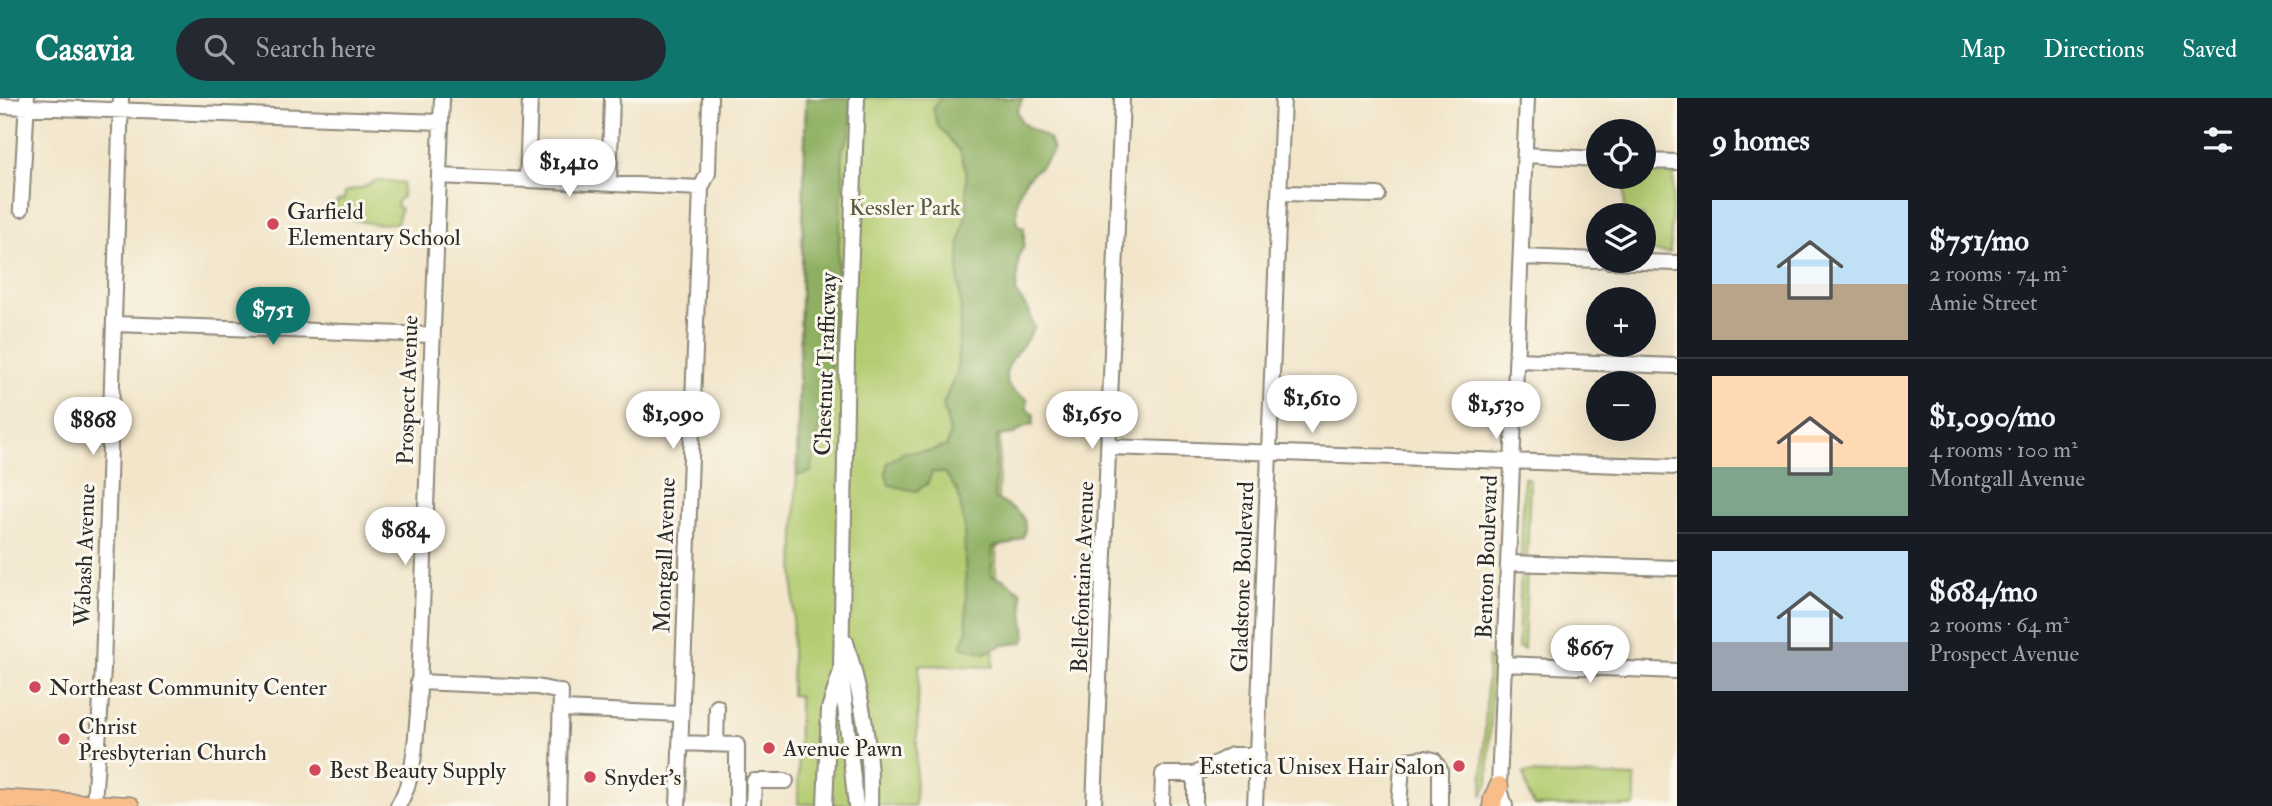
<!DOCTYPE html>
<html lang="en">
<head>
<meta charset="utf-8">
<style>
  body { margin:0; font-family:"IM FELL Double Pica",serif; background:#242831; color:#f1f3f6; height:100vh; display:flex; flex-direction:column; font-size:26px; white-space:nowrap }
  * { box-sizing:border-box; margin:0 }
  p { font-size:23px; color:#9ea1a6 }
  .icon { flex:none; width:38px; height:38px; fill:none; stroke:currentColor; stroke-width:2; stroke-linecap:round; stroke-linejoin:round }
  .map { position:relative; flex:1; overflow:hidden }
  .drawer { display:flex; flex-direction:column; background:#171b24; width:595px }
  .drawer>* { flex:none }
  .controls { position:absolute; left:1586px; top:21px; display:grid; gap:14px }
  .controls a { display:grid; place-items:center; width:70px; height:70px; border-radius:50%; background:#171b24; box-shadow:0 7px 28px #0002; font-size:35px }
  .price { position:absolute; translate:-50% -60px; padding:0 16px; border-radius:24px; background:#fff; color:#222; font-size:23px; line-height:46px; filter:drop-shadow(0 2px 4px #0008) }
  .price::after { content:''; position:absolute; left:50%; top:42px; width:21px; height:16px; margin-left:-10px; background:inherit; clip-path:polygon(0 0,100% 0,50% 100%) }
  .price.active { background:#0f766e; color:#fff }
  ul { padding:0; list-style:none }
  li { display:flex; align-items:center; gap:21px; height:175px; padding:0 35px }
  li+li { border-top:2px solid #363941 }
  li span { display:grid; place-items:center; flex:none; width:196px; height:140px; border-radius:0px; color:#555 }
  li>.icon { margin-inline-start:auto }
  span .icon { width:84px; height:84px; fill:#fffc; stroke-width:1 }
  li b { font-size:30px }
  h2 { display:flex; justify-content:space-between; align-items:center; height:84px; padding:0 35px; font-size:30px }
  header { display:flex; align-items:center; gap:42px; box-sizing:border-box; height:98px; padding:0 35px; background:#0f766e; color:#fff }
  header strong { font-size:33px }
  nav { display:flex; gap:38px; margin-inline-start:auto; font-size:24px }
  .search { width:490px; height:63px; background:#242831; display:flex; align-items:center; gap:18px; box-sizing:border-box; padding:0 24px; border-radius:38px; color:#9ea1a6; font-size:26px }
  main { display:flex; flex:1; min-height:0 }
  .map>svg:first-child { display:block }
  .green { fill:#b4cc71; stroke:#707c4e; stroke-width:2 }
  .forest { fill:#8fb063; stroke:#5d6e47; stroke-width:2 }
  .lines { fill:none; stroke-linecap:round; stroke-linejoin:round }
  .minor-casing { stroke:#8e887a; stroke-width:18 }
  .major-casing { stroke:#8e887a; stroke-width:21 }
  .minor { stroke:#fff; stroke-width:14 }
  .major { stroke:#f8bd89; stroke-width:18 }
  .poi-dot { fill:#d1495b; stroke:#fbf7ec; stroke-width:2.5 }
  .labels { text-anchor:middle; stroke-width:6; stroke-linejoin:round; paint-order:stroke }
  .park-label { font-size:23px; fill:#545b40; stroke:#fbf7ec }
  .poi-label { font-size:23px; fill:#2b2b2b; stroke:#fbf7ec; text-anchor:start }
  .street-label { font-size:23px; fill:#2b2b2b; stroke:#fbf7ec }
</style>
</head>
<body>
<header>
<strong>Casavia</strong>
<div class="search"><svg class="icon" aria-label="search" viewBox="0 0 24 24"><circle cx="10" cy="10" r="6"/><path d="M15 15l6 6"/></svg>Search here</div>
<nav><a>Map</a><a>Directions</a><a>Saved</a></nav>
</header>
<main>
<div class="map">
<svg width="1677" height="708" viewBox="0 0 1677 708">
  <rect width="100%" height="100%" fill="#fbf7ec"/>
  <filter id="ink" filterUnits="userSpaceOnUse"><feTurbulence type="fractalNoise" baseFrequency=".0143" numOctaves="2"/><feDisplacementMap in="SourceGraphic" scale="14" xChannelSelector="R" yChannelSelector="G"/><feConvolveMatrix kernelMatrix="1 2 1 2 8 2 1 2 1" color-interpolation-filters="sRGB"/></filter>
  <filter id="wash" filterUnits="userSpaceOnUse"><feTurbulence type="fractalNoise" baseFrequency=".00686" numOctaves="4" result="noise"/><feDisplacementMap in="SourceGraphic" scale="28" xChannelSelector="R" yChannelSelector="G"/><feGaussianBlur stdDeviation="1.57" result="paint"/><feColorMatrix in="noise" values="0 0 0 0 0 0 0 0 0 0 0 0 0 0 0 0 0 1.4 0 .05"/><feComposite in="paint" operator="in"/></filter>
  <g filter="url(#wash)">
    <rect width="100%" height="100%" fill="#f2e5c9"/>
    <!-- green -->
    <path class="green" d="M806 0H1010L993 569 919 567 915 708 798 706 799 598 791 597Z
      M1643 68 1674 70 1670 155 1643 153V117H1624L1625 79H1643Z
      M376 82 403 85 402 99 397 103V108L401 111 397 125 374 126 337 118 334 112 337 103 344 101 345 94 364 89Z
      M1524 379 1530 382 1527 461 1521 458Z
      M1527 470 1524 551 1518 550 1521 471Z
      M1488 559 1493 562 1488 686 1482 698Z
      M1524 675 1635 679V708H1535L1528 696Z"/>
    <!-- forest -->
    <path class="forest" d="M806 0H850L851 34 842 52 843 83 830 277 811 374 797 378Z
      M941 0H1023L1017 13 1022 25 1049 41 1053 53C1046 66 1036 71 1026 82 1017 93 1016 112 1017 126L1024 130V148L1019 157 1016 195 1029 213 1034 230C1021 256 982 280 1027 301V311L1034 317 1033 327 1025 328 1014 336 997 338 994 400C1012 410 1032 416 1023 439L1010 446 993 449 991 478 1003 481 1021 494 1026 540 1022 545 1002 547 985 555 961 548 967 534 964 425 958 394 945 375 932 374 928 385 916 393 889 387 886 376 887 365 905 354 930 353 947 348 950 335 943 306 957 274 961 211 958 175 960 142 967 111 966 73 960 53 938 28 933 11Z"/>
  </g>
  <g filter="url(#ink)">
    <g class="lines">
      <!-- minor casing -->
      <g class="minor-casing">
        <path id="minor" d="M0 8 441 24
          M1525 57 1598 61
          M1643 63 1677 64
          M439 78 701 90
          M527 82 530 0
          M609 85 612 0
          M1280 95 1378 97
          M21 111 27 1
          M1521 159 1598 162
          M1608 163 1677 165
          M115 226 432 237
          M1517 262 1677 268
          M1110 349 1677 369
          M1509 465 1677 470
          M846 544C862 599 872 651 870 708
          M1505 566 1677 573
          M418 584 537 589 561 594 558 708
          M562 611 681 616
          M680 645 737 647V708
          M716 646 717 609
          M94 706 103 570 121 0
          M398 708C415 680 415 645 418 614L442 0
          M678 708 701 90 708 75 710 0
          M753 708 754 683H786
          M825 708 829 611 840 576
          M856 708 841 571 847 256 857 0
          M1094 708 1122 0
          M1162 708 1163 676H1195L1232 657H1258
          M1195 708V676
          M1255 708 1283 0
          M1399 708 1402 668 1406 662 1425 660 1434 662 1440 672V708
          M1505 708 1499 688 1527 0"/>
      </g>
      <!-- major casing -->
      <g class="major-casing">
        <path id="major" d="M0 701 130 708
          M1492 708 1493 700 1499 688"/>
      </g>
      <!-- minor -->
      <use href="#minor" class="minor"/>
      <!-- major -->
      <use href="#major" class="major"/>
    </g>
  </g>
  <!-- markers -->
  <g class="poi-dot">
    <circle cx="273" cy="126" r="7"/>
    <circle cx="35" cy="589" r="7"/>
    <circle cx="64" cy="641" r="7"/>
    <circle cx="769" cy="650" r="7"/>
    <circle cx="1459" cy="668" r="7"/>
    <circle cx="315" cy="672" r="7"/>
    <circle cx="590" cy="679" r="7"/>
  </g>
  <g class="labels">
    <!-- park labels -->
    <g class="park-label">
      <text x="905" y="117">Kessler Park</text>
    </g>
    <!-- poi labels -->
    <g class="poi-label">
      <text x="287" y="121">Garfield<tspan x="287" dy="26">Elementary School</tspan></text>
      <text x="49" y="597">Northeast Community Center</text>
      <text x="78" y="636">Christ<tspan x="78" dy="26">Presbyterian Church</tspan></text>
      <text x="783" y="658">Avenue Pawn</text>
      <text x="1445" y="676" text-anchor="end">Estetica Unisex Hair Salon</text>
      <text x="329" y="680">Best Beauty Supply</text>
      <text x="604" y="687">Snyder's</text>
    </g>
    <!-- street labels -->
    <g class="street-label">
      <text transform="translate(825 266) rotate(-88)" y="8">Chestnut Trafficway</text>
      <text transform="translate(407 292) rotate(-88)" y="8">Prospect Avenue</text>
      <text transform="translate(84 457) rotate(-88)" y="8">Wabash Avenue</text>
      <text transform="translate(664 457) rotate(-88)" y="8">Montgall Avenue</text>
      <text transform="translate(1486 459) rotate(-88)" y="8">Benton Boulevard</text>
      <text transform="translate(1082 479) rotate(-88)" y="8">Bellefontaine Avenue</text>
      <text transform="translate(1242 479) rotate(-88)" y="8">Gladstone Boulevard</text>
    </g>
  </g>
</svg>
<div class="controls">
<a><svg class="icon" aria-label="locate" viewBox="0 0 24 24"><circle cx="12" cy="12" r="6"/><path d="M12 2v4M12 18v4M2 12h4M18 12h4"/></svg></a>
<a><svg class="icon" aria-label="layers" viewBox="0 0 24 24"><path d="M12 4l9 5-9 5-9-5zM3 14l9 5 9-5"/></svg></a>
<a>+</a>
<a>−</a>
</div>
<b class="price" style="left:569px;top:101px">$1,410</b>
<b class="price active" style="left:273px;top:249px">$751</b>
<b class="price" style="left:1312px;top:337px">$1,610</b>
<b class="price" style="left:1496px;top:343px">$1,530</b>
<b class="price" style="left:673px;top:353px">$1,090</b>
<b class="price" style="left:1092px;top:353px">$1,650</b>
<b class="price" style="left:93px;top:359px">$868</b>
<b class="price" style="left:405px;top:469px">$684</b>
<b class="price" style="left:1590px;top:587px">$667</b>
</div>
<section class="drawer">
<h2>9 homes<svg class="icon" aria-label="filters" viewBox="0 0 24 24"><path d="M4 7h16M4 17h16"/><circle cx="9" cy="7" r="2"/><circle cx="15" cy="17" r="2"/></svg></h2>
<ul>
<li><span style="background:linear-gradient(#bfe0f5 60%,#b9a48a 0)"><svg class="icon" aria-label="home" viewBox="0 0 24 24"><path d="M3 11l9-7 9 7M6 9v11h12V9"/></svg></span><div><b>$751/mo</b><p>2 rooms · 74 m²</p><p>Amie Street</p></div></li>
<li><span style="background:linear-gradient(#ffd9b3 65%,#7fa58c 0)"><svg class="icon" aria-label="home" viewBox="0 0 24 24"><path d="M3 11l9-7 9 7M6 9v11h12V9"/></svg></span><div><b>$1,090/mo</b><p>4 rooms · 100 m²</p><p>Montgall Avenue</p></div></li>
<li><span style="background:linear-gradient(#bfe0f5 65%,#9aa5b1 0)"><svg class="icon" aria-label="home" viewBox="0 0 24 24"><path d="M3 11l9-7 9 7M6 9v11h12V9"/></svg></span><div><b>$684/mo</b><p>2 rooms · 64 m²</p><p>Prospect Avenue</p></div></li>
</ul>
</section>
</main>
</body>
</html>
